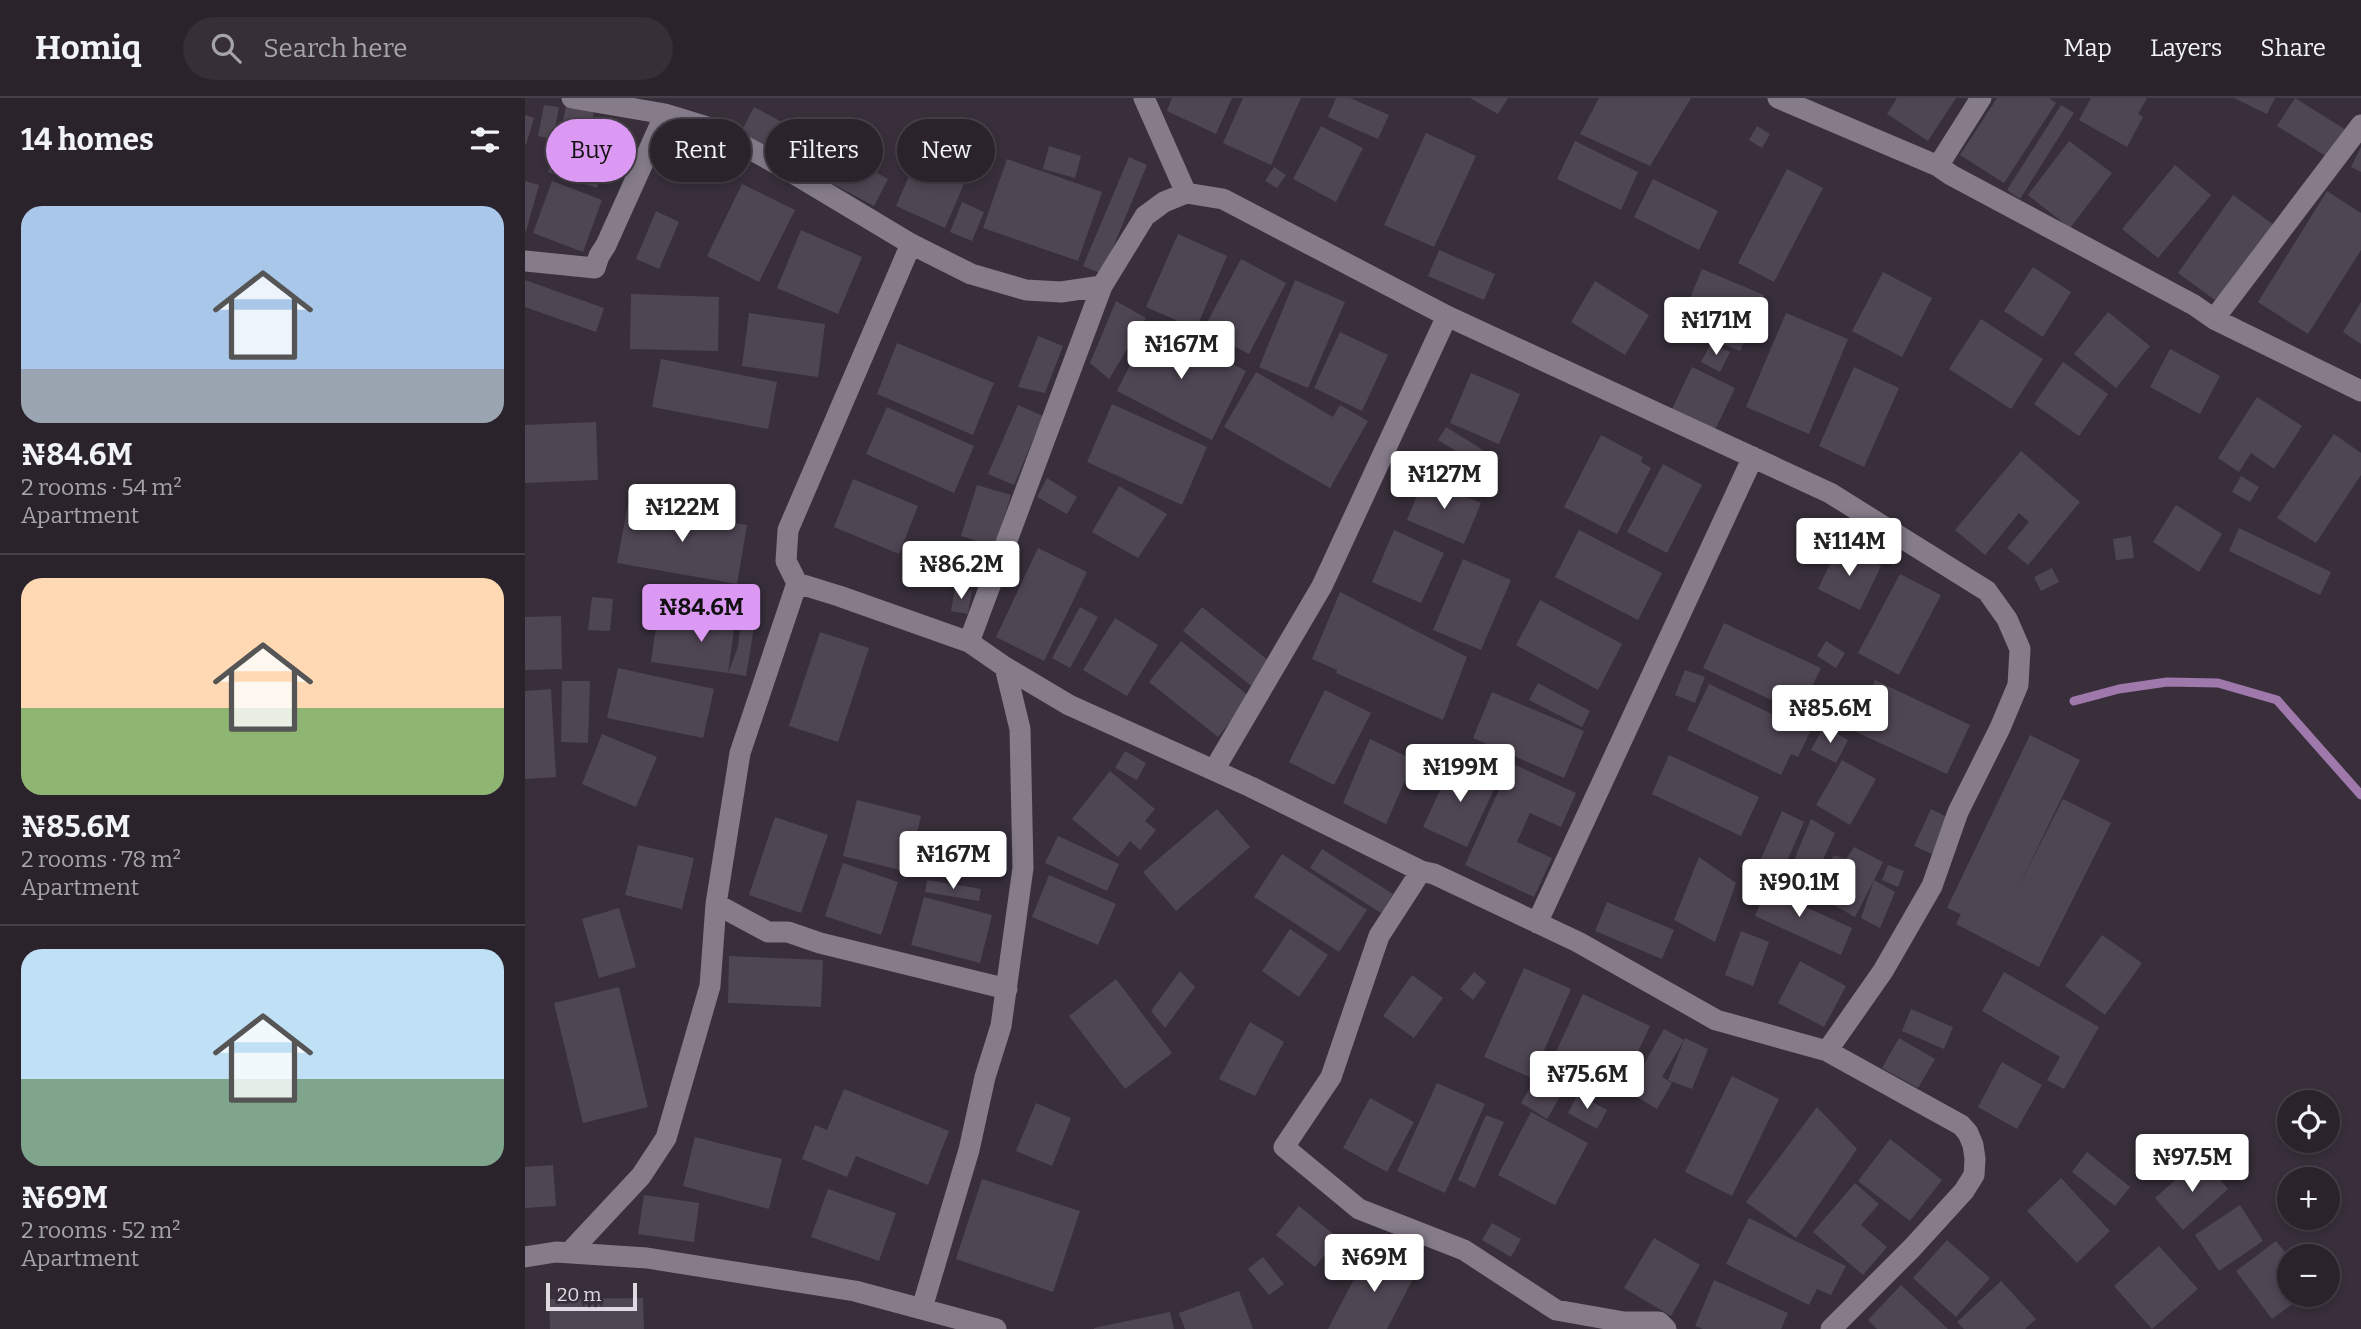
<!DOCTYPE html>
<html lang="en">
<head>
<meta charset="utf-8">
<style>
  body { margin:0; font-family:Bitter,serif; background:#362f38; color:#f1f3f6; height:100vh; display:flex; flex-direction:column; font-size:26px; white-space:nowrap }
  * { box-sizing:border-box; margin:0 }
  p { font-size:23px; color:#a5a4a9 }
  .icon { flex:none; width:38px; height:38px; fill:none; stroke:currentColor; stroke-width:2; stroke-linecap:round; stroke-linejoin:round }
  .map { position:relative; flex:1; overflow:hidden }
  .panel { display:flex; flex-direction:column; background:#2a232c; width:525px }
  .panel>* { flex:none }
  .hud { position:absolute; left:21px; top:21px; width:665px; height:63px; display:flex; gap:14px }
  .tools { position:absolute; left:1752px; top:992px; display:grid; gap:14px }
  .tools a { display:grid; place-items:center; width:63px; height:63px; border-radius:50%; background:#2a232c; box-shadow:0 4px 10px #0003,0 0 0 2px #464048; font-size:35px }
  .scale { position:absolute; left:21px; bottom:18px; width:91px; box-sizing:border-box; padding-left:7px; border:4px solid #dfd9e1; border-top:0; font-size:19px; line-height:24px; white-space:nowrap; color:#dfd9e1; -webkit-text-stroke:5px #382f3b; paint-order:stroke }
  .price { position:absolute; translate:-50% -60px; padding:0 16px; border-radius:7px; background:#fff; color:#222; font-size:23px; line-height:46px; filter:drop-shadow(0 2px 4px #0008) }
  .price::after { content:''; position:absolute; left:50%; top:42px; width:21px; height:16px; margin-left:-10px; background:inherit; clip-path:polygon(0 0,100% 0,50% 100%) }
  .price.current { background:#dc99f4; color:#111 }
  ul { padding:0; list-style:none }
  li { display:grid; align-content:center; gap:14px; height:371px; padding:0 21px }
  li+li { border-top:2px solid #464048 }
  li span { display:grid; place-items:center; height:217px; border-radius:21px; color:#555 }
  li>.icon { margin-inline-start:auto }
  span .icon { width:126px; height:126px; fill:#fffc; stroke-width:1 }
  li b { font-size:30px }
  h2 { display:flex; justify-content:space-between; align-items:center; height:84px; padding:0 21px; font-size:30px }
  .tag { padding:0 24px; border-radius:32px; background:#2a232c; box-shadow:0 4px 10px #0003,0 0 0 2px #464048; font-size:24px; line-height:63px }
  .tag.current { background:#dc99f4; color:#111 }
  header { display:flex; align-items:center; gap:42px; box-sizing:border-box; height:98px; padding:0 35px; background:#2a232c; border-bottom:2px solid #464048 }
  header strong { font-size:33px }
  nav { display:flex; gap:38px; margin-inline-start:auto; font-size:24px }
  .search { width:490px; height:63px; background:#362f38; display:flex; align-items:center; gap:18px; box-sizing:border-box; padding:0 24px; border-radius:38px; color:#a5a4a9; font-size:26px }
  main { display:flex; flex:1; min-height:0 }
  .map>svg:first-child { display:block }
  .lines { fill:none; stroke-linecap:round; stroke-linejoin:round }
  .stream { stroke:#9f78ac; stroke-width:9 }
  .building { fill:#4f4653 }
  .street { stroke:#857b89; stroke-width:21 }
</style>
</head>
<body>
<header>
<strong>Homiq</strong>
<div class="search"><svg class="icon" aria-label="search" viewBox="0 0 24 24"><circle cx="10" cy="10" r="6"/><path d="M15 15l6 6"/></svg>Search here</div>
<nav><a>Map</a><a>Layers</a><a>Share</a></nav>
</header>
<main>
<section class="panel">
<h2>14 homes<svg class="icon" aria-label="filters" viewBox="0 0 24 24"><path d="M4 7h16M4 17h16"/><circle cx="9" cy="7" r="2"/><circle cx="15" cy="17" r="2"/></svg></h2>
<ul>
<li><span style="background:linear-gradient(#a9c7e8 75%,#9aa5b1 0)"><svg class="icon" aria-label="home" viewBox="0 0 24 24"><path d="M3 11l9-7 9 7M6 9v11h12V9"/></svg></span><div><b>₦84.6M</b><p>2 rooms · 54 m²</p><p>Apartment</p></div></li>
<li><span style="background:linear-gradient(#ffd9b3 60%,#8fb573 0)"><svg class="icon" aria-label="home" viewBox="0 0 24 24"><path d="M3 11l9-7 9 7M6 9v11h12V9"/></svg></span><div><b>₦85.6M</b><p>2 rooms · 78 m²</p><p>Apartment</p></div></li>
<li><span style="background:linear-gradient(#bfe0f5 60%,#7fa58c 0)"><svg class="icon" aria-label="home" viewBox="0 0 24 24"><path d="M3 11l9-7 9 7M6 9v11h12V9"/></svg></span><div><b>₦69M</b><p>2 rooms · 52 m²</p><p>Apartment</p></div></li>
</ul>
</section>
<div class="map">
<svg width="1836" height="1231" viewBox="0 0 1836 1231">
  <rect width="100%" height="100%" fill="#382f3b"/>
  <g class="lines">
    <!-- stream -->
    <path class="stream" d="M1549 603 1594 591 1642 584 1693 585 1752 602 1836 697"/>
  </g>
  <!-- building -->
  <path class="building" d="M647 0H707L691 36 642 13Z
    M718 0H776L746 67 698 45Z
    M811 0H825L864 17 853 41 803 19Z
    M945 0H983L973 16Z
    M1074 0H1166L1125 68 1055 36Z
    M1372 0H1431L1403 43 1362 16Z
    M1472 0H1524L1531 5 1479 85 1435 57Z
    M1566 0H1622L1613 16 1618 19 1602 49 1554 22Z
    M1709 0H1750L1742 16Z
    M1770 0 1821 32 1804 60 1752 28Z
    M19 7 34 9 28 41 13 38Z
    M1536 7 1549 15 1495 101 1482 92Z
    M41 8 69 13 66 29 38 23Z
    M229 9 363 81 349 108 215 36Z
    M0 17 9 20 1 47 0 46Z
    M38 27 86 42 72 90 23 74Z
    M796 28 838 50 811 104 768 81Z
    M1232 28 1245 36 1237 50 1224 42Z
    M901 35 951 58 909 149 859 127Z
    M1050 43 1113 74 1096 112 1032 81Z
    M1544 43 1587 75 1545 130 1503 97Z
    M398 46 447 67 420 130 371 108Z
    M524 48 556 58 550 80 518 71Z
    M1836 49V74L1826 69Z
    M604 59 622 67 577 176 558 168Z
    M482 61 577 94 553 163 458 130Z
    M1650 67 1686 97 1633 160 1597 131Z
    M749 69 761 77 752 90 740 83Z
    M1262 71 1298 90 1249 184 1213 165Z
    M1128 81 1193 113 1174 152 1109 119Z
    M0 83 14 87 1 133H0Z
    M27 83 77 102 58 154 8 135Z
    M217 86 270 112 234 184 182 158Z
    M1802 93 1836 115V152L1783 236 1733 204Z
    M1708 97 1749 127 1694 205 1653 175Z
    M437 104 459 114 447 143 425 134Z
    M131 113 154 124 134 171 111 161Z
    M276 132 337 159 313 216 252 190Z
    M653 136 702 158 671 231 621 209Z
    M914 152 970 176 959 202 903 178Z
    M716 161 761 185 724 256 678 232Z
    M1508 169 1546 194 1518 239 1479 213Z
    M1177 171 1239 197 1215 253 1154 227Z
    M1358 174 1407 200 1377 259 1327 233Z
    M0 182 79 210 71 234 0 209Z
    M770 182 820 204 783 290 734 269Z
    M1070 183 1124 217 1100 257 1046 224Z
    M106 196 194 199 193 253 105 251Z
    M591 203 621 220 584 281 565 265Z
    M1836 204V246L1818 234Z
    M1583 214 1625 248 1591 290 1549 256Z
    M224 215 300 226 293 279 217 268Z
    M1261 215 1323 241 1284 336 1221 309Z
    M1456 221 1518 261 1486 311 1424 271Z
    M626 224 721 273 687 342 592 293Z
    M815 234 863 257 837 313 789 290Z
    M513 238 538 248 520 295 493 289Z
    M372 245 469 285 448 337 352 296Z
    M1186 245 1205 254 1195 274 1176 264Z
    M1645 251 1695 278 1675 316 1625 289Z
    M136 261 252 284 243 331 127 309Z
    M1538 264 1583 296 1554 338 1509 306Z
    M1167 269 1210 290 1190 332 1147 311Z
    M1329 269 1374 290 1339 369 1294 348Z
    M731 274 808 319 815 307 843 323 805 390 699 329Z
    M946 275 995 296 974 346 925 325Z
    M1732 299 1777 328 1749 371 1726 355 1714 374 1693 360Z
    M587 306 682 349 657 407 562 364Z
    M493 307 518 318 489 387 463 376Z
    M362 309 449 348 429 395 341 356Z
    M71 324 73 382 0 385V327Z
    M921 329 958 352 950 365 913 342Z
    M1809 336 1836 355V377L1791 445 1752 420Z
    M1076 337 1118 359 1116 364 1126 370 1092 436 1039 409Z
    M1496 353 1555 404 1503 467 1482 450 1504 424 1494 415 1460 457 1430 432Z
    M1138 366 1177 387 1142 455 1102 434Z
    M1716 378 1734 389 1725 404 1707 394Z
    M522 380 552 399 542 416 512 399Z
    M899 380 956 405 939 446 882 422Z
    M328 381 393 408 374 456 309 429Z
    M452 387 486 397 470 449 436 438Z
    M594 388 642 416 613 460 567 434Z
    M103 406 222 427 212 486 92 465Z
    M1651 407 1697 436 1674 474 1628 444Z
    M1714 430 1806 474 1795 497 1704 453Z
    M869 432 919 455 896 505 847 484Z
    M1054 432 1137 475 1113 522 1030 479Z
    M1606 438 1609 460 1591 462 1588 441Z
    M1314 447 1356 468 1335 512 1293 491Z
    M513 450 562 474 519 563 471 539Z
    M427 452 437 453 432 472 424 471Z
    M938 461 986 482 956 552 908 532Z
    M1527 470 1534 484 1516 493 1509 479Z
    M1375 476 1416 497 1374 577 1333 555Z
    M430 490 447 493 443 516 426 513Z
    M815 494 942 559 918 622 811 575 812 572 787 561Z
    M67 499 88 501 85 533 63 532Z
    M1015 502 1097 546 1073 592 991 547Z
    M555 509 573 519 545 570 527 560Z
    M677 509 749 567 730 591 658 533Z
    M133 514 210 525 203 575 213 549 216 523 230 524 221 578 203 575 126 564Z
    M36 518 37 571 0 572V519Z
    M590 520 633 547 602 598 558 572Z
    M1199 525 1296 570 1274 615 1178 570Z
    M295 534 344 550 313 644 264 628Z
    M656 543 725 599 693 639 624 584Z
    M1301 543 1320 555 1311 570 1292 558Z
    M93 570 189 591 178 640 82 620Z
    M1160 572 1180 579 1170 605 1150 597Z
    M1350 582 1445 627 1422 676 1327 632Z
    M37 583H65L63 645 36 644Z
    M1013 585 1065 613 1057 629 1004 602Z
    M1184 586 1285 634 1273 659 1266 656 1256 677 1162 632Z
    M26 591 31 679 0 681V593Z
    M800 592 846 615 809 687 764 664Z
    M967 594 1059 633 1039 680 948 640Z
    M1299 628 1323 642 1311 665 1286 652Z
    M77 636 132 659 111 709 57 686Z
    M1505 637 1555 662 1492 792 1538 701 1586 725 1514 869 1431 826 1436 816 1422 810Z
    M845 641 889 662 861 726 818 705Z
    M600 653 621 665 612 682 590 670Z
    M1144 657 1234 699 1216 738 1127 696Z
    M929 662 973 683 942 749 898 729Z
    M1317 662 1351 681 1325 727 1291 707Z
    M986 665 1051 695 1036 729 1005 715 992 744 1027 760 1009 799 940 767Z
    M585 673 630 711 620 723 631 732 615 752 605 743 593 759 547 721Z
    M332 702 396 718 383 774 318 758Z
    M692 711 725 749 651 813 618 774Z
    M1406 711 1424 720 1407 756 1389 748Z
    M1257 713 1279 724 1250 791 1228 779Z
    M250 719 303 737 276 815 224 797Z
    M1286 721 1310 735 1284 793 1261 782Z
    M533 738 594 766 582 793 520 765Z
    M113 747 169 760 157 811 100 797Z
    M1329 749 1358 764 1349 782 1370 794 1355 830 1336 820 1349 782 1330 819 1289 796 1309 757 1321 761Z
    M797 751 868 796 856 815 785 770Z
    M757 756 842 812 814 854 729 799Z
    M1174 759 1211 785 1190 844 1149 822Z
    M318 765 373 784 356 837 300 818Z
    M1363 767 1379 773 1373 789 1357 782Z
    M524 777 591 806 573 847 507 819Z
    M1222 781 1236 787 1233 797 1238 799 1241 791 1327 830 1316 857 1230 818 1234 808 1222 804 1226 794 1218 791Z
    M402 782 456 791 454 803 400 794Z
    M399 799 467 817 455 865 386 847Z
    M1082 804 1149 832 1137 861 1070 833Z
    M94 810 111 869 74 880 57 821Z
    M765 831 803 857 774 899 737 873Z
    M1216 833 1244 844 1228 888 1200 877Z
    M1577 837 1617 865 1580 917 1540 888Z
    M204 858 298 862 296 909 203 905Z
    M1275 863 1321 888 1299 929 1253 905Z
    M999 870 1046 891 1007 980 959 959Z
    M655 873 670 889 640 930 626 913Z
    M949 874 961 884 948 902 935 891Z
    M1479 874 1574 929 1539 991 1522 982 1535 959 1457 913Z
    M887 877 918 900 889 940 858 918Z
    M591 881 647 955 600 991 544 918Z
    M94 889 123 1009 58 1025 29 905Z
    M1058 896 1125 928 1096 990 1029 958Z
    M1386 911 1428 929 1419 951 1377 933Z
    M725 924 759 944 730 998 694 981Z
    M1139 931 1159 942 1137 979 1147 985 1132 1011 1103 994Z
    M1160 940 1183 951 1167 991 1143 982Z
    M1374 940 1410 961 1393 990 1357 970Z
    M1477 964 1517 987 1492 1031 1453 1009Z
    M1015 973 1041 989 1022 1021 996 1005Z
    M1207 978 1254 1001 1207 1098 1160 1074Z
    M912 985 960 1006 920 1095 872 1073Z
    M319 991 424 1033 403 1087 331 1058 322 1079 277 1061 290 1027 302 1032Z
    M1053 996 1082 1012 1072 1031 1043 1015Z
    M845 1000 889 1024 862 1074 818 1050Z
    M511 1005 546 1020 527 1068 491 1053Z
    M1292 1009 1332 1051 1271 1140 1221 1104Z
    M1006 1014 1063 1045 1030 1107 973 1077Z
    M961 1017 979 1024 950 1090 933 1082Z
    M170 1039 257 1061 244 1111 158 1088Z
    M1365 1041 1417 1082 1385 1123 1333 1083Z
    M1562 1054 1605 1089 1590 1108 1547 1074Z
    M1676 1059 1703 1091 1658 1132 1630 1100Z
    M28 1067 31 1108 0 1110V1069Z
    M1536 1080 1585 1133 1552 1165 1502 1113Z
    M457 1081 555 1113 528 1194 431 1161Z
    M1330 1085 1354 1106 1336 1127 1362 1149 1338 1177 1288 1134Z
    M303 1091 371 1115 354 1163 286 1139Z
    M119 1097 174 1105 169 1144 113 1136Z
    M1715 1107 1738 1143 1694 1173 1670 1137Z
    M774 1108 813 1140 790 1169 751 1137Z
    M1224 1120 1321 1168 1306 1197 1292 1191 1284 1207 1201 1166Z
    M967 1125 996 1141 986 1159 957 1142Z
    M1129 1140 1175 1167 1146 1218 1099 1190Z
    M1422 1142 1465 1180 1431 1219 1388 1180Z
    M1751 1143 1764 1159V1197H1780L1747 1221 1711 1173Z
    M1634 1148 1673 1191 1627 1231 1589 1188Z
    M845 1150 891 1175 862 1231H803Z
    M738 1159 759 1186 744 1197 723 1171Z
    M1189 1182 1263 1215 1256 1231H1178L1170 1228Z
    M1476 1183 1511 1221 1500 1231H1439L1432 1224Z
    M1376 1187 1423 1231H1352L1343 1222Z
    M714 1193 728 1231H660L654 1215Z
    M118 1200 119 1231H25L24 1201Z
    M645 1214 649 1231H569V1230Z"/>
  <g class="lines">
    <!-- street -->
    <path class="street" d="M47 0 140 16 189 31 261 71 386 146 446 176 501 192 536 194 577 188 620 118 639 104 661 95 698 101 922 218 1305 395 1462 493 1482 521 1495 551 1493 587 1475 630 1433 714 1407 788 1358 873 1302 953
      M619 0 661 95
      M1253 0 1413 68 1426 77 1669 207 1689 221
      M1836 27 1689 221 1836 293
      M1413 68 1456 0
      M0 163 70 170 74 158 81 147 140 16
      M272 485 314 498 444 544 480 569 544 607 726 689 896 773 909 776 1053 844 1191 922 1302 953 1436 1027 1443 1035 1448 1047 1450 1061 1449 1077 1439 1093 1387 1150 1306 1231
      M444 544 577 188
      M689 672 797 488 922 218
      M896 773 854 838 806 979 759 1049 834 1111 939 1152 1031 1212 1099 1224H1134L1141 1231
      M191 806 243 834H263L295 845 482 891
      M1012 825 1228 359
      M44 1155 116 1078 141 1040 185 888 191 806 215 655 272 485 261 463 263 432 386 146
      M0 1159 31 1154 122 1160 330 1193 471 1231
      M397 1210 444 1052 460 979 476 928 498 770 495 631 480 569"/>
  </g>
</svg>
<div class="tools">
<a><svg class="icon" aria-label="locate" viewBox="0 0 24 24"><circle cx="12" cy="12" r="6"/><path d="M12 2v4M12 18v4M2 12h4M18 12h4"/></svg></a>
<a>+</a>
<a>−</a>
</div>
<div class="scale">20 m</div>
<b class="price" style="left:1191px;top:259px">₦171M</b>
<b class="price" style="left:656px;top:283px">₦167M</b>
<b class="price" style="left:919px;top:413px">₦127M</b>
<b class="price" style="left:157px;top:446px">₦122M</b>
<b class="price" style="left:1324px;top:480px">₦114M</b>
<b class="price" style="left:436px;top:503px">₦86.2M</b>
<b class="price current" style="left:176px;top:546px">₦84.6M</b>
<b class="price" style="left:1305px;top:647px">₦85.6M</b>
<b class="price" style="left:935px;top:706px">₦199M</b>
<b class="price" style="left:428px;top:793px">₦167M</b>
<b class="price" style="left:1274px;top:821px">₦90.1M</b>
<b class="price" style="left:1062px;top:1013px">₦75.6M</b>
<b class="price" style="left:1667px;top:1096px">₦97.5M</b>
<b class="price" style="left:849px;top:1196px">₦69M</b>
<div class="hud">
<a class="tag current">Buy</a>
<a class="tag">Rent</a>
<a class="tag">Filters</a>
<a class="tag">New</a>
</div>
</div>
</main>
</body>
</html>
